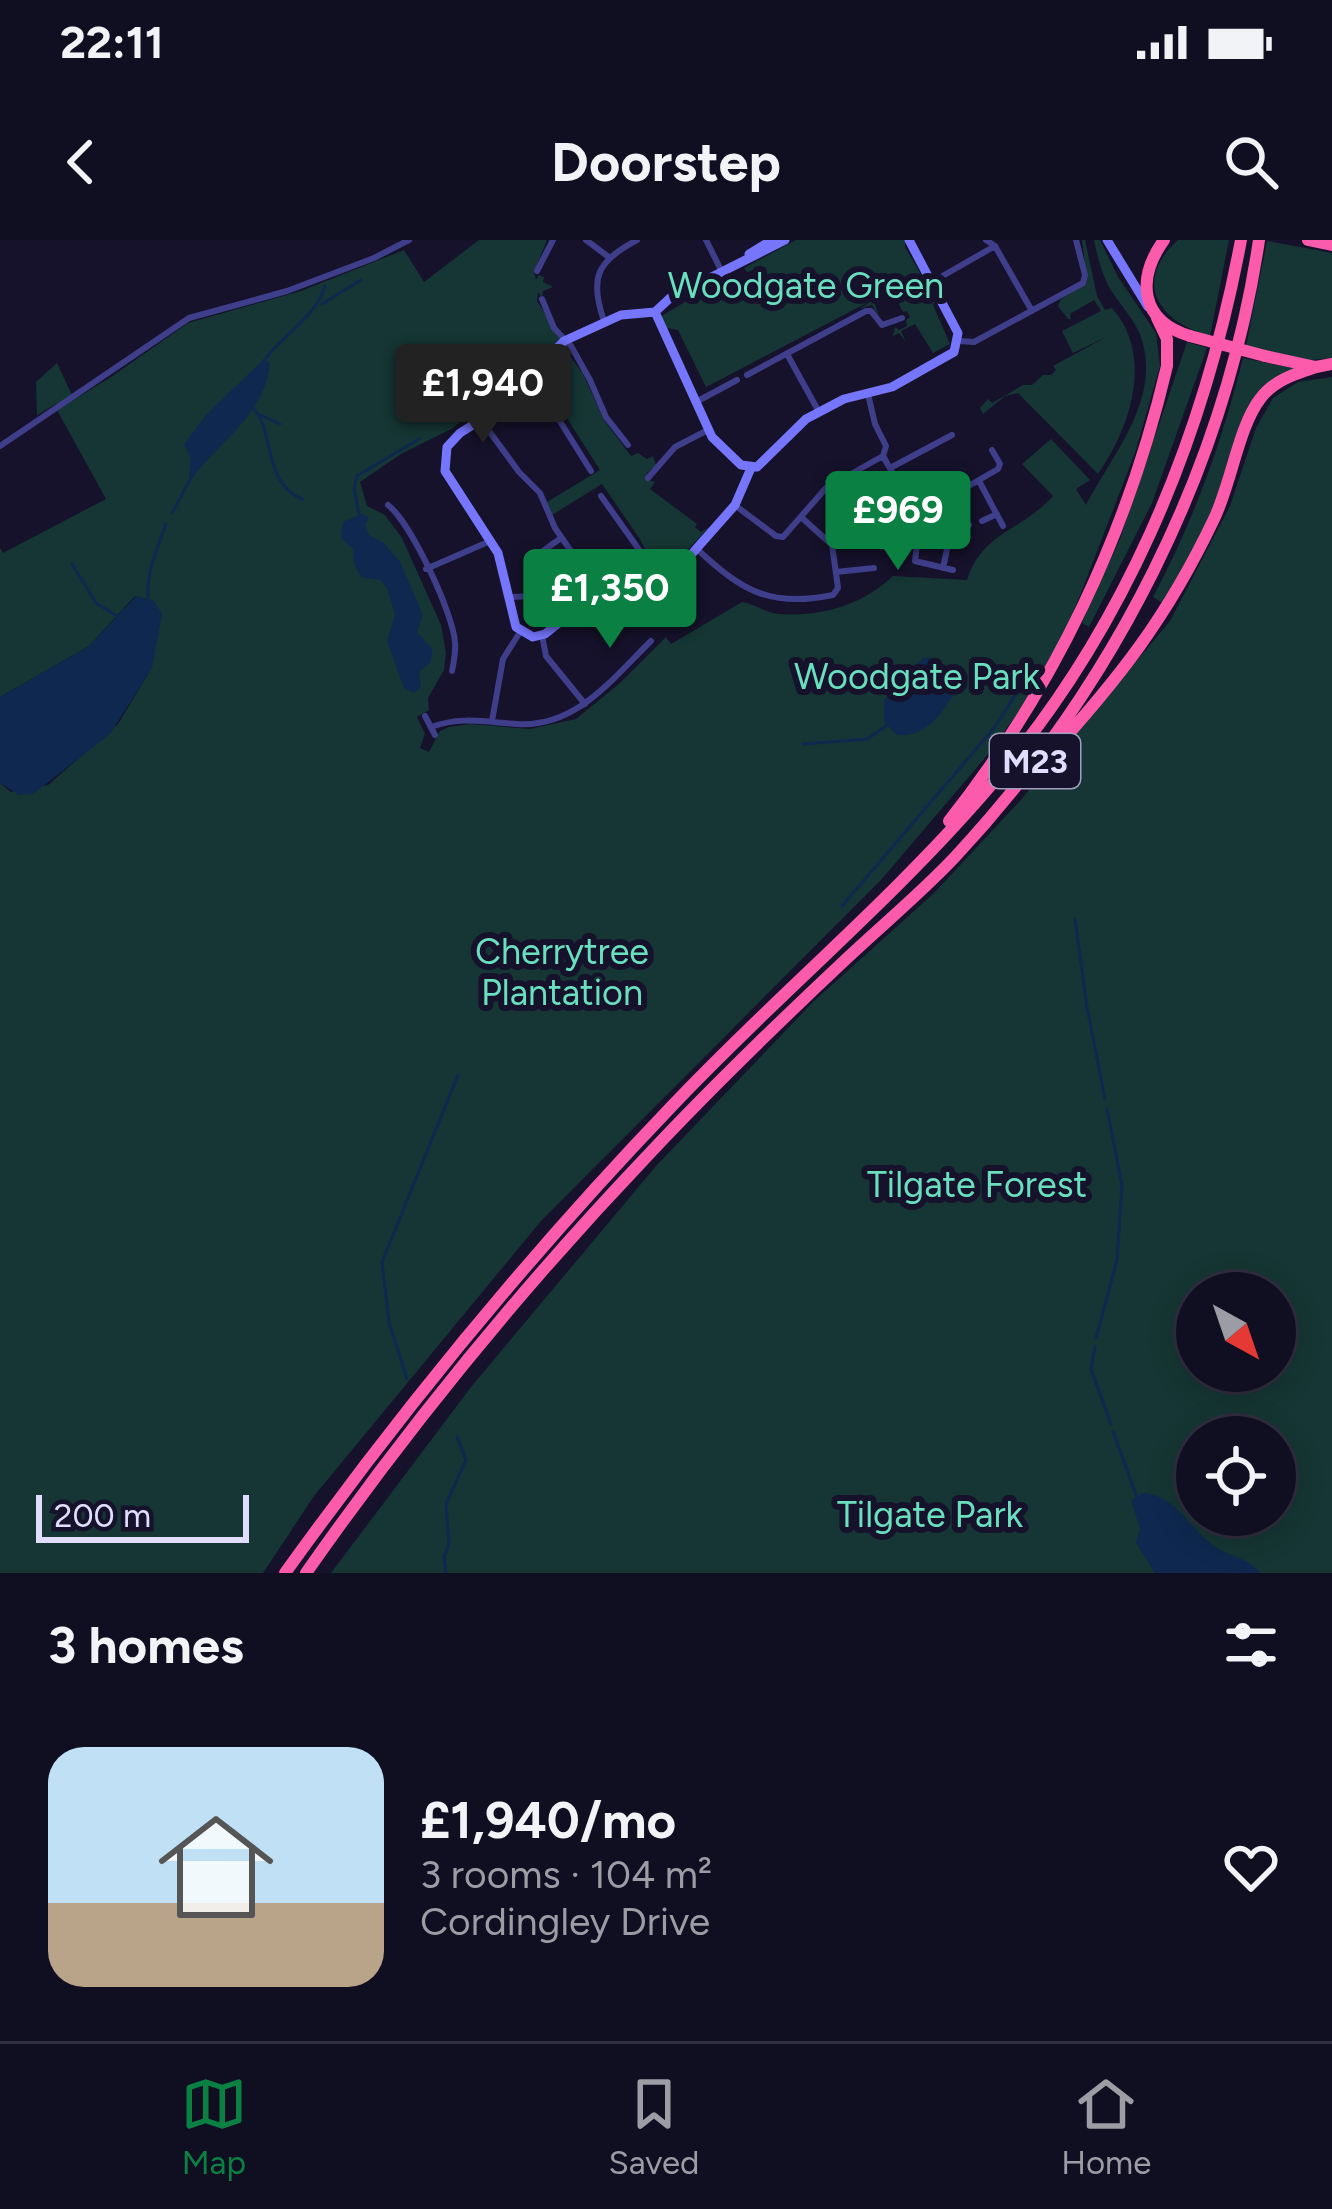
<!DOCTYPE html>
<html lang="en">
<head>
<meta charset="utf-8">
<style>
  body { margin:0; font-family:Figtree,sans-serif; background:#19172a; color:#f1f3f6; height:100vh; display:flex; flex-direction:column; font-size:45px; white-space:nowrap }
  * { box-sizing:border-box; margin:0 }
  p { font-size:39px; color:#9c9ca5 }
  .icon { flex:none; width:66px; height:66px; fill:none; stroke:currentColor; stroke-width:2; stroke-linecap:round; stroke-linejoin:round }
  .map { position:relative; height:1333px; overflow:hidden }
  .sheet { display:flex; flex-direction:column; background:#100e21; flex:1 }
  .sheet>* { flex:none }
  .needle { width:78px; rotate:140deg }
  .buttons { position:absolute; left:1176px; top:1032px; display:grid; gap:24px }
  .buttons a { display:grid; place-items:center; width:120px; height:120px; border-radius:50%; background:#100e21; box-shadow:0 6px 30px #0003,0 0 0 3px #302e3f; font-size:60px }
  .scale { position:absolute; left:36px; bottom:30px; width:213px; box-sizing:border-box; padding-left:12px; border:6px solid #e0ddfe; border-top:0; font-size:33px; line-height:42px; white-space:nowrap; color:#e0ddfe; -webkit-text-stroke:9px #16122c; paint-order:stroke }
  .price { position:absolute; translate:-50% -102px; padding:0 27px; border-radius:12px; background:#0b8043; color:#fff; font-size:39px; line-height:78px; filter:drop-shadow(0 3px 6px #0008) }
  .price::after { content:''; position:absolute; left:50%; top:72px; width:36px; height:27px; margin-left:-18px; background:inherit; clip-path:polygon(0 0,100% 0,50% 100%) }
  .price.selected { background:#222; color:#fff }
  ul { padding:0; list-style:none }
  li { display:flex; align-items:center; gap:36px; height:300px; padding:0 48px }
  li span { display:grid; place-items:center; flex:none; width:336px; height:240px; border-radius:36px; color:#555 }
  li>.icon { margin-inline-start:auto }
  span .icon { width:144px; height:144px; fill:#fffc; stroke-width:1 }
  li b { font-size:51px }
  h2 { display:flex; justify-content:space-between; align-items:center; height:144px; padding:0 48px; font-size:51px }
  .status { display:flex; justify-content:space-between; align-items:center; height:84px; padding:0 60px; background:#100e21; direction:ltr }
  .status svg { height:33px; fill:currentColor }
  header { display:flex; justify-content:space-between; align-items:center; height:156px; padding:0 48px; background:#100e21; font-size:54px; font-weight:700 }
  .menu { display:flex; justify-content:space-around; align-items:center; height:168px; border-top:3px solid #302e3f; background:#100e21; font-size:33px; color:#9c9ca5 }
  .menu a { display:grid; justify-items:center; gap:6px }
  .menu .selected { color:#0b8043 }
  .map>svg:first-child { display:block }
  .green { fill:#153634; fill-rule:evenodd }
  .water { fill:#0e284f }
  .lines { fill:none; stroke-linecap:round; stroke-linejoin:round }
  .stream { stroke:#0e284f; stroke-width:3 }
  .street { stroke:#3f3e8a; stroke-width:6 }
  .secondary { stroke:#7676fc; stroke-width:9 }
  .highway { stroke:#fc5bac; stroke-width:12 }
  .highway-bridge { stroke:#fc5bac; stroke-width:12 }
  .labels { text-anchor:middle; stroke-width:12; stroke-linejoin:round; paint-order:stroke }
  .shield { fill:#16122c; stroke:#a3a0bf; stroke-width:3 }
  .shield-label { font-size:33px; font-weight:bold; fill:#e0ddfe }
  .park-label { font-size:36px; fill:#69dfbe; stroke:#16122c }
</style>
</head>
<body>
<div class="status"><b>22:11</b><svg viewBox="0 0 49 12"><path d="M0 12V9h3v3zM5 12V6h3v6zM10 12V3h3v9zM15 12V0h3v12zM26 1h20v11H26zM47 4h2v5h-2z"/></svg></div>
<header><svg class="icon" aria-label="back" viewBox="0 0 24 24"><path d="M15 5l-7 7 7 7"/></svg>Doorstep<svg class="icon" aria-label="search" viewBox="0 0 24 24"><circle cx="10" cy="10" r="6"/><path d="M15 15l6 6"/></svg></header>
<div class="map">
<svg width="1332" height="1333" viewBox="0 0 1332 1333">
  <rect width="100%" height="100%" fill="#16122c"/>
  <!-- green -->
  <path class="green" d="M479 0H547L534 32 536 40 539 35 544 37 543 42 553 47 543 51 542 58 538 52 537 61 560 98 518 144 481 165 453 188 401 214 360 242 367 266 385 275 402 298 441 385 446 413 444 430 428 458 429 470 417 477 425 494 420 508 429 512 440 491 449 487 470 484 530 489 576 479 620 443 666 397 671 404 742 362C755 364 766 373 779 374 822 377 862 365 893 336L967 340C982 292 1022 291 1053 256L1022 224 1051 199 1090 240 1076 249 1086 265C1113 213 1165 156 1139 92 1131 75 1117 61 1108 45 1101 31 1097 15 1094 0H1100L1118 37 1156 93 1160 126 1135 213 1081 353 1060 402 1020 470 984 519 881 640 541 981 314 1256 263 1333H0V543L11 552 48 545 118 484 148 434 162 374 135 356 89 406 0 457V308L3 313 106 259 57 170 111 137 188 83 301 51 404 10 424 42Z
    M796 0H905V7L936 60 933 65 950 104 933 113 915 84 901 91 906 102 899 93 893 96 895 87 899 90 907 86 906 80 910 77 907 71 903 72 894 55 875 64 879 77 872 65 859 69 880 56 706 147 678 90 666 88 660 77 726 37 739 45 744 55 760 47 753 30 747 32 744 28Z
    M1082 0H1085L1097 56 1105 70 1112 68C1154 115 1131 187 1098 234L1018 153 1005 156 983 174 980 168 988 159 992 163 1023 145H1032L1043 135H1051L1056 130 1053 126 1108 96 1073 113 1062 91 1101 71 1094 60 1070 74 1071 79H1068L1058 66 1061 59 1087 42Z
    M1178 0H1229L1210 96C1158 82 1132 42 1178 0Z
    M1267 1 1332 13V118L1310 120 1246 106Z
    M1187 102 1207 108 1152 263 1089 387 1082 383 1120 299Z
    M565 109 583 134 604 180 631 216 638 213 647 219 653 216 656 225 647 233 648 240 655 242 650 249 697 284 695 287 701 292 708 288 682 316 673 322 652 324 640 299 602 244 552 275 547 262 600 230 544 142Z
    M1243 118 1297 129 1264 148 1205 290 1164 364 1153 357C1194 280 1222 202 1243 118Z
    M57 123 72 155 37 175 36 142Z
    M1332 137V1333H331L471 1147 656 926 813 762 934 653 1019 562 1170 381 1230 266 1256 188 1273 158 1298 142ZM1197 1053H1275V1131H1197ZM1197 1197H1275V1275H1197Z"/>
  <!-- water -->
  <path class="water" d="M264 119 270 123C265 174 221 200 193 237L189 236 191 218 184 205 206 175Z
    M361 274 369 277 365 285 369 295 384 303 400 322 423 375 417 392 432 409 431 422 419 432 421 447 414 453 404 448 387 401 395 374 387 348 380 340 361 337 354 324 353 309 341 298 343 282Z
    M136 356 153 360 162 374 152 428 110 494 33 554 19 555 0 543V457L89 406Z
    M923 418C943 415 952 435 954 453 942 475 924 498 897 495L884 482V460Z
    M1142 1253C1177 1254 1192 1294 1219 1309 1235 1318 1248 1318 1260 1333H1155L1136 1303 1140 1288 1131 1261Z"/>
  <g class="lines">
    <!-- stream -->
    <path class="stream" d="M322 64 361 40
      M263 122C282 94 315 79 325 46
      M251 166C276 188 261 242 302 259
      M260 175 280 184
      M172 273 192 236
      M359 274 354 248 357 236 419 199
      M72 324 96 363 117 376
      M148 357C146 333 158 307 166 284
      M803 504 867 499 886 486
      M842 666 994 488 1027 437
      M1075 679 1087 767 1105 859
      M1096 1098 1117 1020 1122 945 1107 869
      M1095 1106 1091 1129 1111 1184
      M407 1139 389 1082 382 1022 458 835
      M1113 1191 1136 1255
      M446 1333 444 1317 449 1304 446 1264 466 1220 457 1197"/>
    <!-- street -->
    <path class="street" d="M586 0 610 18
      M706 0 721 30
      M995 6 1032 71
      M537 31 553 0
      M932 42 995 6 986 0
      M542 59 554 88 571 106 590 140 606 177 628 205
      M604 81C589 38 597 21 637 0
      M959 101 974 102 1083 43 1085 35 1076 0
      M787 114 819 172
      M747 135 866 71H871L882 85 902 78
      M536 143 591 231
      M868 154 875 184 886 206 883 216
      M696 162 737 140
      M481 180 519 232 540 253 555 288 597 349
      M0 206 189 78 287 51 374 18 409 0
      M883 216 911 266 921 273 915 321 953 330
      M892 227 952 195
      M648 238 675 207 708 190
      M979 241 1003 286
      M601 256 640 311 643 333
      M388 265C411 283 453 373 455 402 456 412 454 421 452 431
      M736 266 776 296 783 297 826 248 883 216
      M922 273 998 229 1000 224 992 210
      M982 281 997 274
      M832 305 885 294
      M697 309C742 351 770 368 833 355L838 348 832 305 801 277
      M532 327 536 316 561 298
      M943 328 949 300 969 285
      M426 329 488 302
      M658 332 662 348 681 372
      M836 332 874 328
      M512 357 535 356 554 367
      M581 364 603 391 612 393
      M542 395 546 416 585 464
      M425 476 435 495
      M492 481 503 419 520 392
      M431 487C461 476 486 482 517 484 576 488 612 439 651 401"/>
    <!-- secondary -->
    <path class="secondary" d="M1107 0 1148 67
      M749 14 772 0
      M655 72 621 75 564 101 552 113 530 149 460 193 447 207 445 231 498 313 516 387 533 397 545 394 614 339 668 332 682 325 735 265 751 228
      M655 72 712 197 741 225 757 227 806 179 844 159 892 147 954 112 958 93 909 0
      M655 72 670 58 785 0"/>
    <!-- highway -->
    <path class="highway" d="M1164 0C1136 39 1140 81 1190 96
      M1308 0 1332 5
      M1265 116 1316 127 1332 124
      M1045 520C1118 440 1167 378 1214 279 1231 244 1239 186 1260 159 1274 140 1295 134 1316 127
      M949 581C1055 447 1128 292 1167 126V99L1157 78
      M285 1333C403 1169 532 1012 672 866 773 759 888 664 985 552 1122 396 1203 203 1241 0
      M306 1333C409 1186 526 1043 650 913 712 847 777 784 843 722 880 687 920 654 955 617 1113 448 1225 229 1259 0"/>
    <!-- highway-bridge -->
    <path class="highway-bridge" d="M1190 96 1265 116"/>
  </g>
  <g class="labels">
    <!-- shield labels -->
    <rect class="shield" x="990" y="494" width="90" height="54" rx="9"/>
    <g class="shield-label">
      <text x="1035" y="533">M23</text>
    </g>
    <!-- park labels -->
    <g class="park-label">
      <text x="806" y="58">Woodgate Green</text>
      <text x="917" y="449">Woodgate Park</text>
      <text x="562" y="724">Cherrytree<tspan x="562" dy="41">Plantation</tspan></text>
      <text x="977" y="957">Tilgate Forest</text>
      <text x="930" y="1287">Tilgate Park</text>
    </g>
  </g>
</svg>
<div class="buttons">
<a><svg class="needle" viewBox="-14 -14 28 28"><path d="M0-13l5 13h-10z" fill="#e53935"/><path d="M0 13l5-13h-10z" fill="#9c9ca5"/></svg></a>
<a><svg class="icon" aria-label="locate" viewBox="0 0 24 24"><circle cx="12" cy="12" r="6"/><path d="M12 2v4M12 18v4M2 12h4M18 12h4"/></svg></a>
</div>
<div class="scale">200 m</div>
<b class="price selected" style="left:483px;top:206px">£1,940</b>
<b class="price" style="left:898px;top:333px">£969</b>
<b class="price" style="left:610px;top:411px">£1,350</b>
</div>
<section class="sheet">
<h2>3 homes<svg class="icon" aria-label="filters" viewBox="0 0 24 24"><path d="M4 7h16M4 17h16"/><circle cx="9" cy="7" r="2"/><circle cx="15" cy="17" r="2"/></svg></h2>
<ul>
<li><span style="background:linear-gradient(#bfe0f5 65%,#b9a48a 0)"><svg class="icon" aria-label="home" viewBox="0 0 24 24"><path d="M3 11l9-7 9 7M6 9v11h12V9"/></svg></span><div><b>£1,940/mo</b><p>3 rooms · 104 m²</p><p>Cordingley Drive</p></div><svg class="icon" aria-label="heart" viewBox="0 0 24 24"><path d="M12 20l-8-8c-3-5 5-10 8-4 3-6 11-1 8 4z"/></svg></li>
</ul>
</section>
<nav class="menu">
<a class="selected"><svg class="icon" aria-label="map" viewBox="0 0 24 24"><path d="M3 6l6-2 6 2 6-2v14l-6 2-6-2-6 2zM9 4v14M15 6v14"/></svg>Map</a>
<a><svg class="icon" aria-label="saved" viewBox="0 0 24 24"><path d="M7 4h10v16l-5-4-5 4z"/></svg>Saved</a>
<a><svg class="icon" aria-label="home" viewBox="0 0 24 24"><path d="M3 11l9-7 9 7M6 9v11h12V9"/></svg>Home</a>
</nav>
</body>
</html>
